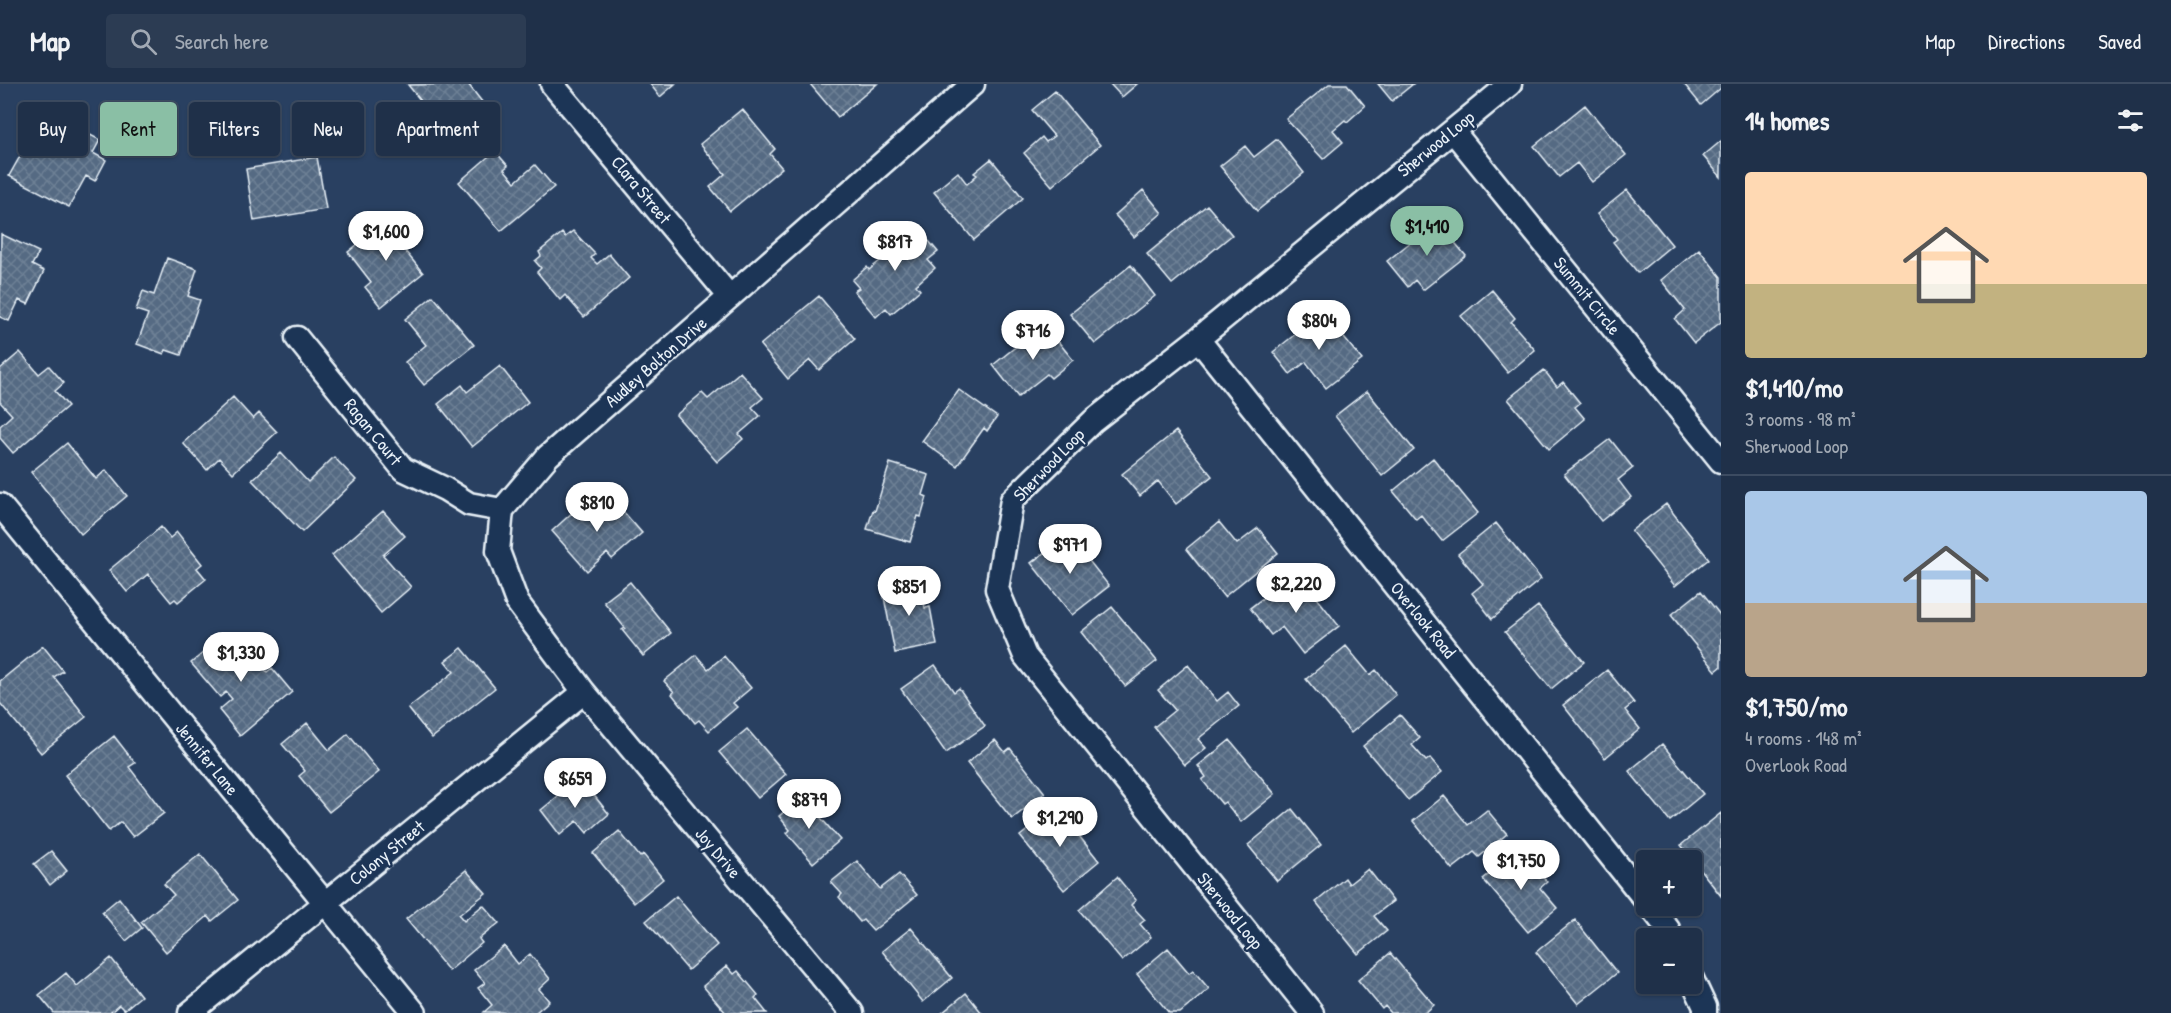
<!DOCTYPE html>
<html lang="en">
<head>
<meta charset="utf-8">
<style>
  body { margin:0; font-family:"Patrick Hand",sans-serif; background:#2c3c53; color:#f1f3f6; height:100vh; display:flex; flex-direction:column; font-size:22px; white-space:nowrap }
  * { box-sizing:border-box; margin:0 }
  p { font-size:20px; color:#a1a9b4 }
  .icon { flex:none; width:33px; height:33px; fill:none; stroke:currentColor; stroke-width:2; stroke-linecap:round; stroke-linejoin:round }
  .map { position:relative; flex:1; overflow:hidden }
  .sheet { display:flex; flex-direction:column; background:#1f3049; width:450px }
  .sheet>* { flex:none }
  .hud { position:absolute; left:18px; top:18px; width:570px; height:54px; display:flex; gap:12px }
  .fabs { position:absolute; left:1636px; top:766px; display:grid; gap:12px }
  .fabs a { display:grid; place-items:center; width:66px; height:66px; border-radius:6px; background:#1f3049; box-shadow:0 2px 4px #0004,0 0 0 2px #3c4b61; font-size:30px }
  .price { position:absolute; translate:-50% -51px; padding:0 14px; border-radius:21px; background:#fff; color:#222; font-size:20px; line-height:39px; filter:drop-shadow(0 2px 3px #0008) }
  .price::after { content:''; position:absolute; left:50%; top:36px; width:18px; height:14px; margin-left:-9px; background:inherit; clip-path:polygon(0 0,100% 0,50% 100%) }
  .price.active { background:#8abfa5; color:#111 }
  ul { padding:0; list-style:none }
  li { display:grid; align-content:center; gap:12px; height:318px; padding:0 24px }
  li+li { border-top:2px solid #3c4b61 }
  li span { display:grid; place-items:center; height:186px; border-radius:6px; color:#555 }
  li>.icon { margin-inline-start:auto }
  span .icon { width:108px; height:108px; fill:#fffc; stroke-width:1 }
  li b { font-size:26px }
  h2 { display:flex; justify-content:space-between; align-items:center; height:72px; padding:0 24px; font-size:26px }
  .chip { padding:0 21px; border-radius:6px; background:#1f3049; box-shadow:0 2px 4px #0004,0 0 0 2px #3c4b61; font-size:21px; line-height:54px }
  .chip.active { background:#8abfa5; color:#111 }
  header { display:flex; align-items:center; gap:36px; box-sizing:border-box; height:84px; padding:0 30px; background:#1f3049; border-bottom:2px solid #3c4b61 }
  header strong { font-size:28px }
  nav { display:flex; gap:33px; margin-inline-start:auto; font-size:21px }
  .search { width:420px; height:54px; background:#2c3c53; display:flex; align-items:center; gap:15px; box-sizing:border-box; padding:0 21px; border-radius:6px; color:#a1a9b4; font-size:22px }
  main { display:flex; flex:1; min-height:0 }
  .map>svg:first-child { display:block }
  .building { fill:url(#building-cross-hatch); stroke:#e8f1f8; stroke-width:1.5 }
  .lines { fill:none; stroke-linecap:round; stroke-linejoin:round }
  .street-casing { stroke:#e8f1f8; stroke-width:27 }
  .street { stroke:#1d3557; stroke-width:22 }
  .labels { text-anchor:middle; stroke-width:5; stroke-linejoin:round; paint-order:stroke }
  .street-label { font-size:18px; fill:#e8f1f8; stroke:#1d3557 }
</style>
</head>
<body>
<header>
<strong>Map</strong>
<div class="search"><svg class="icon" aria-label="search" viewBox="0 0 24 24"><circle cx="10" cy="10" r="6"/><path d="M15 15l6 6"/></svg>Search here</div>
<nav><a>Map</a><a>Directions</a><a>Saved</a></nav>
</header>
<main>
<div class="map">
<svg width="1721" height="929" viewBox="0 0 1721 929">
  <defs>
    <pattern id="building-cross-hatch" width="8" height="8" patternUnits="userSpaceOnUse" patternTransform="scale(1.5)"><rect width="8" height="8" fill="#556a83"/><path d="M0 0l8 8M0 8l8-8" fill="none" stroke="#6d8095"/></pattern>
  </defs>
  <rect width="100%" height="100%" fill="#294061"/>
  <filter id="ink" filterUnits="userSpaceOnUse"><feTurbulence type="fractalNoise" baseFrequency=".0167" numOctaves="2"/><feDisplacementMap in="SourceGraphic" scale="12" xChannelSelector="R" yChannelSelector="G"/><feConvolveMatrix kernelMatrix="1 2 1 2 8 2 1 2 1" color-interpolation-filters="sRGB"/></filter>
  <g filter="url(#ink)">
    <!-- building -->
    <path class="building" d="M468 0 486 23 443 58 427 39 434 33 408 1Z
      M650 0H675L660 13Z
      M810 0H877L838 33Z
      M1110 0H1137L1122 13Z
      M1329 0H1347L1365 22 1347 38 1345 36 1333 46 1343 58 1323 75 1286 35Z
      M1378 0H1413L1392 17Z
      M1684 0H1721V4L1701 21Z
      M1055 7 1100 61 1052 102 1024 69 1042 53 1046 58 1054 52 1032 26Z
      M1585 21 1626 71 1592 98 1577 79 1559 93 1534 62Z
      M742 25 775 65 770 70 782 84 730 127 710 103 725 90 700 60Z
      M50 30 100 56 93 69 106 76 95 97 86 92 69 123 9 92 23 67 36 74 46 55 39 51Z
      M1277 55 1304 89 1257 127 1220 82 1245 62 1254 73Z
      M1721 57V93L1703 72Z
      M495 67 508 82 504 85 515 98 535 81 554 103 501 147 459 98Z
      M317 73 326 125 254 137 246 85Z
      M991 75 1023 114 974 156 934 108 958 88 967 100 977 91 974 89Z
      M1143 106 1162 129 1134 153 1115 131Z
      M1627 106 1672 161 1638 189 1613 158 1617 155 1597 130Z
      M1207 121 1232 151 1172 200 1147 170Z
      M390 134 412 161 405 167 423 189 381 223 365 203 371 198 348 168Z
      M1437 137 1466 172 1423 206 1415 196 1408 203 1387 177Z
      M898 139 914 158 923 150 938 168 928 176 935 184 916 201 920 206 891 230 886 224 876 233 854 207 859 204 852 196 867 183 869 186 887 171 876 159Z
      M573 147 595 170 591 174 597 180 609 170 629 194 584 233 565 211 560 216 537 188 541 184 535 177 541 172 539 168 562 149 565 153Z
      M1 150 39 168 32 181 44 187 28 220 19 216 9 237 0 233Z
      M1699 165 1721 193V238L1694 259 1675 235 1685 226 1661 196Z
      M167 174 197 185 188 212 200 216 181 271 166 266 164 270 137 260 148 230 136 226 143 207 154 211Z
      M1131 181 1155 212 1095 260 1070 230Z
      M1492 206 1515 234 1511 238 1535 266 1508 289 1461 232Z
      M433 212 474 261 424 301 405 278 426 261 405 235Z
      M819 212 855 255 819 286 810 276 788 295 760 261Z
      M1323 228 1362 276 1326 304 1306 278 1290 290 1273 268Z
      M1044 240 1073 276 1051 294 1047 290 1018 313 993 281Z
      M20 268 39 290 49 282 64 299 55 307 68 322 13 369 0 354V342L12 331 0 318V285Z
      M500 282 528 318 472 363 438 320 462 301 467 308Z
      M1544 286 1557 303 1563 298 1580 319 1575 323 1585 335 1549 365 1508 315Z
      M740 288 763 314 752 323 760 332 739 350 743 355 717 378 676 331 702 309 708 315Z
      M959 306 997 333 987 347 984 344 957 382 922 357Z
      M1367 307 1414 366 1382 392 1335 332Z
      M233 313 253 335 259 329 277 348 233 389 219 374 207 386 183 359Z
      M1176 347 1212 392 1176 420 1158 397 1140 412 1122 390Z
      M1610 355 1633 384 1618 396 1631 413 1601 437 1564 390Z
      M67 359 96 395 106 386 127 412 81 450 31 388Z
      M281 369 308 398 334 373 356 396 302 448 252 396Z
      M1433 374 1478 429 1442 457 1421 431 1416 435 1393 407Z
      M890 379 929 391 923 411 927 413 921 433 918 432 910 458 867 445 873 426 875 427Z
      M608 410 642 449 612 475 607 469 587 487 552 447 574 427 580 434Z
      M1666 420 1709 475 1675 502 1631 447Z
      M383 427 405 452 383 471 411 503 381 529 332 471Z
      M1219 438 1237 460 1258 444 1278 469 1224 513 1186 465Z
      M1496 439 1541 495 1492 535 1472 509 1483 500 1458 470Z
      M161 443 170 454 177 448 202 480 197 484 206 495 178 518 175 515 171 518 148 490 127 508 109 486Z
      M1068 450 1109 502 1072 531 1031 479Z
      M1297 488 1339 542 1303 570 1282 543 1271 551 1250 524Z
      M920 495 925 524 930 523 937 561 895 569 882 503Z
      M630 498 671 549 643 572 622 546 625 544 604 518Z
      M1701 507 1721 532V583L1716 587 1671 531Z
      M1538 522 1584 578 1551 605 1505 548Z
      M1112 523 1157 577 1125 602 1081 548Z
      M223 552 235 566 243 558 267 588 272 584 292 608 240 652 219 626 232 615 226 608 220 613 191 579Z
      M43 562 63 587 54 593 86 633 41 669 0 619V597Z
      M1346 562 1370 591 1376 586 1396 611 1351 649 1306 595Z
      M462 564 495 604 432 654 408 624 454 588 445 577Z
      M696 571 708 585 724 572 751 604 733 619 737 623 709 647 699 636 695 639 672 610 674 608 664 597Z
      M935 581 954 608 959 604 985 642 946 669 901 605Z
      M1188 581 1217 617 1228 608 1239 622 1198 655 1206 664 1185 681 1154 643 1175 626 1158 606Z
      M1607 586 1634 619 1625 626 1640 645 1605 674 1563 621Z
      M1400 631 1420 654 1412 661 1426 677 1430 674 1442 688 1408 716 1363 662Z
      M307 639 329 666 348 650 379 688 329 728 299 692 305 687 282 660Z
      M747 645 786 690 758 714 719 668Z
      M114 652 135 679 129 683 164 729 133 753 121 738 109 747 65 691Z
      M995 656 1005 668 1010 664 1045 709 1012 735 967 679Z
      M1230 656 1275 710 1241 738 1225 718 1222 720 1202 696 1206 693 1198 682Z
      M1662 660 1703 710 1670 737 1629 687Z
      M580 694 609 730 587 749 577 737 560 751 541 726Z
      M802 712 840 756 813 779 787 749 790 746 779 732Z
      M1444 712 1468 741 1487 726 1507 750 1479 773 1474 768 1452 785 1413 737Z
      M1056 723 1099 777 1064 806 1020 752Z
      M1292 725 1321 761 1277 797 1248 761Z
      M1721 729V812L1681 761Z
      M619 747 640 773 643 770 663 795 634 819 593 769Z
      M51 767 67 787 50 801 34 780Z
      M200 770 238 816 212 837 208 832 166 868 141 838 174 811 164 800Z
      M1513 770 1522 780 1528 775 1547 798 1540 804 1557 824 1528 848 1483 795Z
      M857 777 880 805 899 790 917 811 873 847 863 836 860 838 839 813 842 810 831 798Z
      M1368 785 1393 817 1374 832 1387 847 1358 870 1316 818 1345 794 1349 800Z
      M466 786 486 809 459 831 464 837 483 821 499 839 479 855 482 859 449 887 406 835Z
      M1117 793 1136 816 1131 821 1145 836 1140 840 1151 853 1122 877 1079 826Z
      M676 812 717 861 688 886 646 837Z
      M119 814 142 844 126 857 102 828Z
      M1575 836 1617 889 1578 920 1536 868Z
      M911 844 952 894 923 918 882 867Z
      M504 862 518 880 530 870 550 895 539 905 549 917 535 929 484 928 492 921 478 904 485 899 474 886Z
      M1168 864 1189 889 1193 886 1209 905 1180 929H1169L1137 890Z
      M1390 869 1434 921 1425 929H1391L1385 922 1382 925 1358 896Z
      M111 874 141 912 124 926 119 921 111 928 112 929H54L39 911 66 889 77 902Z
      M727 882 734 890 738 887 758 911 755 914 767 929H726L703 902Z
      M966 909 982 929H942Z"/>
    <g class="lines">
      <!-- street casing -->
      <g class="street-casing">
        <path id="street" d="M552 0 730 213
          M1453 47 1721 377
          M297 254 403 385 445 405 469 420 502 426
          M1198 255 1647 818
          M0 421 415 929
          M1650 822 1668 845 1673 855
          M1692 895 1705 923V929
          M190 929 584 608
          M852 929 584 608 517 518 498 467 502 426 548 372 973 0
          M1312 929 1025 572 997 505 1012 416 1093 337 1198 255 1510 0"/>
      </g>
      <!-- street -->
      <use href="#street" class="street"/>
    </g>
  </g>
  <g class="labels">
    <!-- street labels -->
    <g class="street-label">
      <text transform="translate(1436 60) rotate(-39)" y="6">Sherwood Loop</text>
      <text transform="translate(641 106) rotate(50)" y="6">Clara Street</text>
      <text transform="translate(1587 212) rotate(51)" y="6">Summit Circle</text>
      <text transform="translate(656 278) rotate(-41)" y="6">Audley Bolton Drive</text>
      <text transform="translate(373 348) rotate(51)" y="6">Ragan Court</text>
      <text transform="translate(1049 381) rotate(-46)" y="6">Sherwood Loop</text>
      <text transform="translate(1423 536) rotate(51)" y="6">Overlook Road</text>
      <text transform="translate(207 675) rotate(51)" y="6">Jennifer Lane</text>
      <text transform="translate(387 769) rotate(-39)" y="6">Colony Street</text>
      <text transform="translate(718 769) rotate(50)" y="6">Joy Drive</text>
      <text transform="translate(1230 827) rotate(51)" y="6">Sherwood Loop</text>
    </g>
  </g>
</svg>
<div class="fabs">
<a>+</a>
<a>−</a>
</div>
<b class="price active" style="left:1427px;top:173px">$1,410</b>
<b class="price" style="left:386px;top:178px">$1,600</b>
<b class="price" style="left:895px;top:188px">$817</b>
<b class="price" style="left:1319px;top:267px">$804</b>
<b class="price" style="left:1033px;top:277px">$716</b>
<b class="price" style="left:597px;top:449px">$810</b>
<b class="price" style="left:1070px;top:491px">$971</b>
<b class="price" style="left:1296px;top:530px">$2,220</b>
<b class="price" style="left:909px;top:533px">$851</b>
<b class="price" style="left:241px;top:599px">$1,330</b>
<b class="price" style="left:575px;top:725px">$659</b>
<b class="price" style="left:809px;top:746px">$879</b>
<b class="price" style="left:1060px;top:764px">$1,290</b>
<b class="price" style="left:1521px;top:807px">$1,750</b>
<div class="hud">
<a class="chip">Buy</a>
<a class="chip active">Rent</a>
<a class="chip">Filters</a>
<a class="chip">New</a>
<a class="chip">Apartment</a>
</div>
</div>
<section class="sheet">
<h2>14 homes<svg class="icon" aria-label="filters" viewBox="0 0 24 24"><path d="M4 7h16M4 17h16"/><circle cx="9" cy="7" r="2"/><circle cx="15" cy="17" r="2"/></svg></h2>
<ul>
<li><span style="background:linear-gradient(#ffd9b3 60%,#c2b280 0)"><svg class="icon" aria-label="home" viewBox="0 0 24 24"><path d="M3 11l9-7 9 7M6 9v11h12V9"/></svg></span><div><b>$1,410/mo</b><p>3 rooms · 98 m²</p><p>Sherwood Loop</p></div></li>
<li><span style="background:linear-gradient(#a9c7e8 60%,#b9a48a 0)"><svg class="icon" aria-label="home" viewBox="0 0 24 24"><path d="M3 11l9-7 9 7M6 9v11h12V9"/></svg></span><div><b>$1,750/mo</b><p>4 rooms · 148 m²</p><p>Overlook Road</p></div></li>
</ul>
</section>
</main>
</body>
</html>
